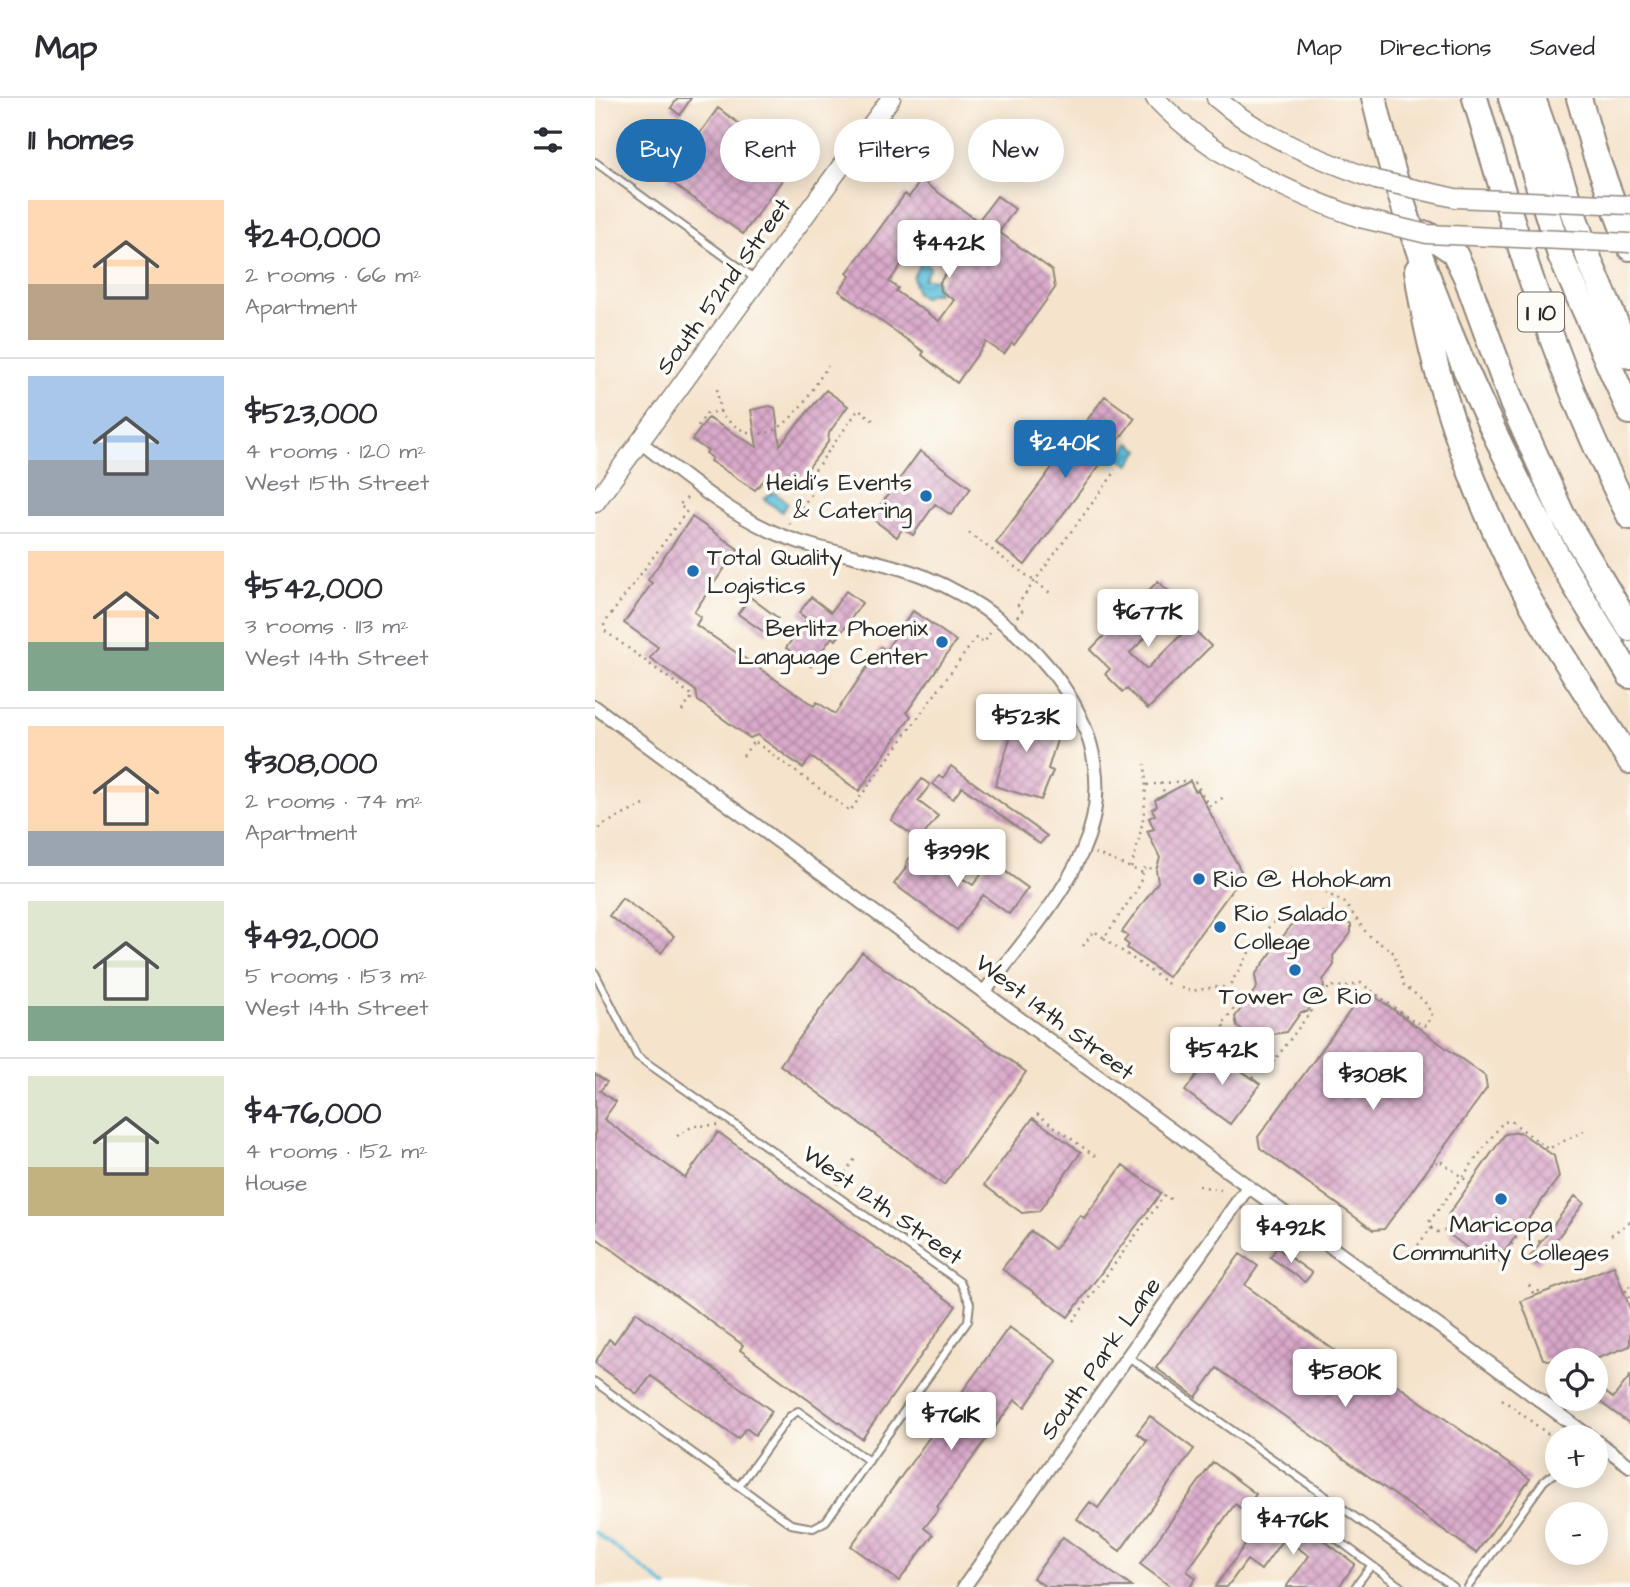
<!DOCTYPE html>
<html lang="en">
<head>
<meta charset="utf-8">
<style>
  body { margin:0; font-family:"Architects Daughter",sans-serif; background:#f2f2f3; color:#2b2b33; height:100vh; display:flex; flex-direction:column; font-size:26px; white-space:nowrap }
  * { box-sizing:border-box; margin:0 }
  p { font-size:23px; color:#7c7c81 }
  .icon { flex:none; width:38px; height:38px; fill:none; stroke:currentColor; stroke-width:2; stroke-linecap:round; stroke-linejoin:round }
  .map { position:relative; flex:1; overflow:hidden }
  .panel { display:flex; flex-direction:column; background:#fff; width:595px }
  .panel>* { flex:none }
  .guide { position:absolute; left:21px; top:21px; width:665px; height:63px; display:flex; gap:14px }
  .tools { position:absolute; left:950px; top:1250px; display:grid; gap:14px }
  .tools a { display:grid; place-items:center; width:63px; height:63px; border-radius:50%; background:#fff; box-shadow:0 4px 18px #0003; font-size:35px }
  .price { position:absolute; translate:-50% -60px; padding:0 16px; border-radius:7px; background:#fff; color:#222; font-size:23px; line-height:46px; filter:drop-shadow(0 2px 4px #0008) }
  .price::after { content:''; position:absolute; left:50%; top:42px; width:21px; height:16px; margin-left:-10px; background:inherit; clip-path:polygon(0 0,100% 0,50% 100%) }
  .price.current { background:#1f6fb2; color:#fff }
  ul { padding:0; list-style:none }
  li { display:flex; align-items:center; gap:21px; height:175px; padding:0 28px }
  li+li { border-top:2px solid #e1e1e2 }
  li span { display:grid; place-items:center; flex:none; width:196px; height:140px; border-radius:0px; color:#555 }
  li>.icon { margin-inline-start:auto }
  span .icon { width:84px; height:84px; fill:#fffc; stroke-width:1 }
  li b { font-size:30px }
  h2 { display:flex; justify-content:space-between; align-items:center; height:84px; padding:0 28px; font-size:30px }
  .pill { padding:0 24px; border-radius:32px; background:#fff; box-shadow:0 4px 18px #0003; font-size:24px; line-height:63px }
  .pill.current { background:#1f6fb2; color:#fff }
  header { display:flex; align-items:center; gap:42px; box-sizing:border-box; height:98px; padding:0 35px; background:#fff; border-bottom:2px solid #e1e1e2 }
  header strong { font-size:33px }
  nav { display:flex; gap:38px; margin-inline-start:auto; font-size:24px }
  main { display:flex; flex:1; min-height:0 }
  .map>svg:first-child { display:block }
  .water { fill:url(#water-waves); stroke:#447684; stroke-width:2 }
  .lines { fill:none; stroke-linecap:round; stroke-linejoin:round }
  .stream { stroke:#5ec1dc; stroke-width:3.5 }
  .building { fill:url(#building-cross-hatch); fill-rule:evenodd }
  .service-casing { stroke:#90877b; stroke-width:10 }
  .minor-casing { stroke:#90877b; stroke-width:16 }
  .secondary-casing { stroke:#90877b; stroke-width:21 }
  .motorway-casing { stroke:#90877b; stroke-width:28 }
  .path { stroke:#90877b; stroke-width:2.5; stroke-dasharray:2 5; stroke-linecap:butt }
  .service { stroke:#fff; stroke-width:6 }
  .minor { stroke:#fff; stroke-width:12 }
  .secondary { stroke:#fff; stroke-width:18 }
  .motorway { stroke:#fff; stroke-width:24 }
  .secondary-bridge-casing { stroke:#90877b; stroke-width:21; stroke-linecap:butt }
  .secondary-bridge { stroke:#fff; stroke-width:18 }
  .poi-dot { fill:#1f6fb2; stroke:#fdfcf7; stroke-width:2.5 }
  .labels { text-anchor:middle; stroke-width:7; stroke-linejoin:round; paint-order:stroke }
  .shield { fill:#fdfcf7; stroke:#6a6a68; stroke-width:2 }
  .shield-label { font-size:23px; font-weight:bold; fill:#2b2b2b }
  .street-label { font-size:24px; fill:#2b2b2b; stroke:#fdfcf7 }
  .poi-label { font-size:24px; fill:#2b2b2b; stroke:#fdfcf7; text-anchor:start }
</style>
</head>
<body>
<header>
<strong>Map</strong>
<nav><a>Map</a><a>Directions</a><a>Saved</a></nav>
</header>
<main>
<section class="panel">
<h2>11 homes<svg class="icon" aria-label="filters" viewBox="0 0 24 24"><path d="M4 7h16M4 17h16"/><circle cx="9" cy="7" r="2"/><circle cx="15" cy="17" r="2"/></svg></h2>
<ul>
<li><span style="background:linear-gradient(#ffd9b3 60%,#b9a48a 0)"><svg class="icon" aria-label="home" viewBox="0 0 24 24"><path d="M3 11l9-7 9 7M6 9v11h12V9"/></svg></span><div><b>$240,000</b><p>2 rooms · 66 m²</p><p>Apartment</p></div></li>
<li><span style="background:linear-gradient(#a9c7e8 60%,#9aa5b1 0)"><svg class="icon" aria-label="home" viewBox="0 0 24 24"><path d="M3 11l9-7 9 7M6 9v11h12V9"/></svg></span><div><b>$523,000</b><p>4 rooms · 120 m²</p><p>West 15th Street</p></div></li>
<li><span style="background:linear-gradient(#ffd9b3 65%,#7fa58c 0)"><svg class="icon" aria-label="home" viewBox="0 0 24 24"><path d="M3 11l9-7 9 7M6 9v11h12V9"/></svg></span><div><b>$542,000</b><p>3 rooms · 113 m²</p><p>West 14th Street</p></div></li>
<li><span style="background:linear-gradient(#ffd9b3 75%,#9aa5b1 0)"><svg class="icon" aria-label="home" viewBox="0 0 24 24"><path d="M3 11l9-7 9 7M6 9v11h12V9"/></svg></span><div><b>$308,000</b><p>2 rooms · 74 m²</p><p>Apartment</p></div></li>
<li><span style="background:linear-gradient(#dfe7d0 75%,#7fa58c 0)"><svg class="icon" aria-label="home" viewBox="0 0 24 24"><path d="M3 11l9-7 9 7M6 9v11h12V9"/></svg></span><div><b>$492,000</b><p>5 rooms · 153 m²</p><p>West 14th Street</p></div></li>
<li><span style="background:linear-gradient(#dfe7d0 65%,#c2b280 0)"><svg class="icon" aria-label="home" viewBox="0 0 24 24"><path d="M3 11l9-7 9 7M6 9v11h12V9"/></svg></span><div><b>$476,000</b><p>4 rooms · 152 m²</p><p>House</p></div></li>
</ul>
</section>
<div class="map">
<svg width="1035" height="1489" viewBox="0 0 1035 1489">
  <defs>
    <pattern id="water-waves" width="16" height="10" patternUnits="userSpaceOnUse" patternTransform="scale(1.75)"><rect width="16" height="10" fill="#5ec1dc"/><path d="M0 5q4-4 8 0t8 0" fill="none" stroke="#4e9db3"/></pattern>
    <pattern id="building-cross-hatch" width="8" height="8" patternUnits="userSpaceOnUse" patternTransform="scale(1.75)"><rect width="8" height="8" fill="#daa9ca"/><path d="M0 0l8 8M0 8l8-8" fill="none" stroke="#b18aa4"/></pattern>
  </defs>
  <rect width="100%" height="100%" fill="#fdfcf7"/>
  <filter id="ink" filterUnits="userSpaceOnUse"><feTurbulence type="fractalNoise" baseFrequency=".0143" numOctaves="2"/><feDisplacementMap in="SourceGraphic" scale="14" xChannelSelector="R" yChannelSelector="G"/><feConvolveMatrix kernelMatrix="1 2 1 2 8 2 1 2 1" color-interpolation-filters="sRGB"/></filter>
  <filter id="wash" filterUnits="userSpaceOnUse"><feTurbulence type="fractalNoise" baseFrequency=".00686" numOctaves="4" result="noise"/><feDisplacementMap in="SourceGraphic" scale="28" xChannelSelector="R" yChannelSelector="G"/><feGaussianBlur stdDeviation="1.57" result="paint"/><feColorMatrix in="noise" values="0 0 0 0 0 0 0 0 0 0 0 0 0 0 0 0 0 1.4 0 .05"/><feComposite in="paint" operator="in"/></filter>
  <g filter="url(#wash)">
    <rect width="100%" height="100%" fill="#f5e3cb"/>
    <!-- water -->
    <path class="water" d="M328 160 335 170 328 181H341L343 195 332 197 329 200 321 195 318 179Z
      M535 345 545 352 534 367 524 360Z
      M178 394 193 405 187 414 169 401Z"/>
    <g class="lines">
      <!-- stream -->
      <path class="stream" d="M0 1434 72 1489"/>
    </g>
    <g id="blocks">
      <!-- building -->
      <path class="building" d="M83 0H96L85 17 76 10Z
        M123 10 161 38 167 30 187 44 172 65 190 78 148 136 72 81Z
        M326 82 383 123 402 98 420 111 404 134 457 172 460 190 419 247 417 245 409 256 391 244 362 285 327 257 329 254 244 193 255 178 252 175 310 96 314 99ZM329 134 363 158 345 184 346 193 359 202 344 223 301 193 303 190 294 184Z
        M231 292 253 308 234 335 233 344 201 386 187 378 171 380 160 392 115 363 117 360 111 355 113 353 97 342 113 320 162 349 156 312 175 308 180 310 185 347Z
        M510 298 540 320 430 467 401 445Z
        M325 353 376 390 356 417 340 406 318 437 308 430 302 439 276 420Z
        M97 419 143 451 99 514 106 519 101 527 219 608 222 604 240 616 286 549 291 552 318 513 361 543 312 614 316 618 264 693 216 659 208 670 162 637 155 640 103 603 101 593 55 560 63 549 29 525 57 485 53 482Z
        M563 483 585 505 535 555 552 571 595 528 616 548 553 611 532 591 528 594 510 576 515 571 495 552Z
        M251 493 267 505 241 542 237 539 216 568 191 550 212 521 204 515 216 499 236 514Z
        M155 499 183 520 172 536 143 516Z
        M422 606 449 614 444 633 463 639 453 671 458 673 446 702 400 688 416 637 402 632 407 616 418 619Z
        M356 668 452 738 445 746 367 689 358 701 338 686 344 678 348 680Z
        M327 681 335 687 323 703 343 718 325 742 296 722Z
        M595 683 600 693 603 692 648 777 573 879 532 850 534 847 529 843 533 838 527 834 563 784 561 772 565 760 552 733 559 731 554 720 560 717 557 711 562 708 560 702Z
        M323 753 378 787 396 763 433 790 414 816 388 797 362 832 299 786 310 771 312 762Z
        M27 800 79 838 66 855 14 818Z
        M736 813 756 827V835L738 858 739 867 728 882 729 890 712 914H706L692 934 657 939 642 928 640 919 662 889 660 877 703 818Z
        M267 854 431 974 349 1087 185 967Z
        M778 897 890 978 892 990 789 1131 778 1132 665 1050 663 1039 766 898Z
        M619 953 665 986 635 1026 590 993Z
        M0 976 12 984 5 993 21 1004 9 1021 90 1080 123 1034 361 1208 267 1341 145 1252 148 1247 0 1139Z
        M438 1020 486 1054 444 1113 427 1115 389 1087Z
        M925 1034 959 1058 964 1079 904 1161 888 1162 855 1137 853 1117 910 1036Z
        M528 1067 566 1095 473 1219 407 1171 436 1133 460 1151 485 1117 489 1120Z
        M980 1098 989 1105 943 1166 934 1160Z
        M682 1150 717 1175 710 1184 675 1159Z
        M645 1156 663 1168 650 1187 780 1282 785 1275 935 1381 881 1455 622 1270 601 1299 561 1270Z
        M1019 1168 1035 1211V1248L998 1262H962V1264L948 1261 926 1203Z
        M41 1214 177 1313 160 1337 151 1330 143 1341 56 1278 42 1296 0 1265 14 1241 19 1245Z
        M414 1229 462 1263 430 1309 420 1302 342 1409 344 1411 329 1430 338 1437 304 1483 256 1448Z
        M1035 1278V1326L1001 1301 1007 1292 1018 1300Z
        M555 1318 599 1351 525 1453 482 1421 495 1404 503 1410 552 1343 542 1335Z
        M618 1364 661 1396 649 1413 640 1406 592 1473 601 1480 595 1489H576L545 1466Z
        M672 1416 710 1442 716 1433 760 1466 744 1489H691L714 1458 689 1440 666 1472 652 1462 632 1489H620Z
        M468 1439 537 1489H451L438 1480Z"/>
    </g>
  </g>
  <g filter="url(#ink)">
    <use href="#blocks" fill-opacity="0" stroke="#90877b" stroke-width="2"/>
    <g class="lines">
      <!-- service casing -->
      <g class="service-casing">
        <path id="service" d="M0 64 162 182
          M0 875 42 958 365 1184 375 1205 373 1223 231 1423 218 1430 196 1426 0 1284
          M532 1258 859 1489
          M144 1388 194 1319 203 1313 274 1363
          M711 1418 806 1489
          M760 1489 776 1468
          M873 1489 949 1383 961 1374"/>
      </g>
      <!-- minor casing -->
      <g class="minor-casing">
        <path id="minor" d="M45 344C87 376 127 411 176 433 224 455 279 459 328 478 433 520 541 635 487 754 466 802 422 851 390 893
          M0 609 995 1339
          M1001 1343 1035 1368
          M369 1489 653 1089"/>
      </g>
      <!-- secondary casing -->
      <g class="secondary-casing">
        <path id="secondary" d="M560 0C615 58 690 93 765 120
          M621 0C666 39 726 62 781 82
          M0 405 296 0"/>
      </g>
      <!-- motorway casing -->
      <g class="motorway-casing">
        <path id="motorway" d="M779 0C814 154 879 302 953 441 978 487 1008 532 1035 578
          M880 0C922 144 966 286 1035 419
          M916 0 965 157 1035 314
          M938 0 996 166 1035 258
          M984 0 1000 56 1035 150
          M832 136 859 154 871 179 917 305 967 416 1035 530
          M822 172C835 274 876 389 923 481 956 544 997 603 1035 663"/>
      </g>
      <!-- path -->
      <path class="path" d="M125 313 127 318C134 323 141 330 150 333 189 349 215 293 233 268
        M103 328 112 315 125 313 122 291
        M194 426 218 394 209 387 264 311 281 325
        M374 435 458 497
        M422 519 427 513 423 507 428 499 520 374
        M87 613 98 598 10 533 9 526 92 413 84 407 94 398
        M148 658 159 643 255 713 381 540 389 545 395 535
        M565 685 570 696
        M552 687 599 682 614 708 631 698
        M0 736 7 727 49 707
        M500 755 548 775 550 769 561 772
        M536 770C547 734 553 703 550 666
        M509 840 576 888
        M488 848 499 833 509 840 543 790 548 775
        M586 890 597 893 626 888 641 898 637 903 642 906 627 927 630 929 627 933
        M632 892 659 846 671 840 672 831 681 822
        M657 980 666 968 676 967 735 888 750 889 766 885 816 922 831 928 837 916 829 903 809 887 799 855 773 837 750 805 731 795
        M442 1016 500 1058
        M82 1038 98 1028 123 1027
        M836 1066 839 1068 844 1062 875 1085
        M242 1086 262 1058
        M604 1088 626 1092
        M836 1130 842 1134 855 1132
        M1016 1137 1035 1124
        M823 1147 836 1130 834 1124 908 1024 916 1023 953 1051 989 1033
        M904 1164 924 1136 935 1144 950 1143
        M934 1187 938 1195 947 1192
        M1035 1188 1030 1191 1035 1202
        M478 1223 570 1097 578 1103
        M907 1301 962 1343"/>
      <!-- service -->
      <use href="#service" class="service"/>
      <!-- minor -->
      <use href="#minor" class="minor"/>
      <!-- secondary -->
      <use href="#secondary" class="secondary"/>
      <!-- motorway -->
      <use href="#motorway" class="motorway"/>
      <!-- secondary-bridge casing -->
      <g class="secondary-bridge-casing">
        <path id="secondary-bridge" d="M781 82 860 100 1035 107
          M765 120 832 136 1035 145"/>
      </g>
      <!-- secondary-bridge -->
      <use href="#secondary-bridge" class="secondary-bridge"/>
    </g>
  </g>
  <!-- markers -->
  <g class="poi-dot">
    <circle cx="331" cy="398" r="7"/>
    <circle cx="98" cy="473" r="7"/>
    <circle cx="347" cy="544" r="7"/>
    <circle cx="604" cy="781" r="7"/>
    <circle cx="625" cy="829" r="7"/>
    <circle cx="700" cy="872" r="7"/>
    <circle cx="906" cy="1101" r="7"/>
  </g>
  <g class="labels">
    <!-- shield labels -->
    <rect class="shield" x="923" y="194.5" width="46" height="39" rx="5"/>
    <g class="shield-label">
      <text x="946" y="222">I 10</text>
    </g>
    <!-- street labels -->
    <g class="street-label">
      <text transform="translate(128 188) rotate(-54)" y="8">South 52nd Street</text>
      <text transform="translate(460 919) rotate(37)" y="8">West 14th Street</text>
      <text transform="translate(288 1107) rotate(35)" y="8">West 12th Street</text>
      <text transform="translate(505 1260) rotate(-55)" y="8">South Park Lane</text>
    </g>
    <!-- poi labels -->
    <g class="poi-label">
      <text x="317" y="392" text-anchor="end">Heidi's Events<tspan x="317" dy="28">&amp; Catering</tspan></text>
      <text x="112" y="467">Total Quality<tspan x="112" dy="28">Logistics</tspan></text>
      <text x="333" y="538" text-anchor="end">Berlitz Phoenix<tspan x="333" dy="28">Language Center</tspan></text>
      <text x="618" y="789">Rio @ Hohokam</text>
      <text x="639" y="823">Rio Salado<tspan x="639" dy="28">College</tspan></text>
      <text x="700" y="906" text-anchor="middle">Tower @ Rio</text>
      <text x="906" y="1134" text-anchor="middle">Maricopa<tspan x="906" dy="28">Community Colleges</tspan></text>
    </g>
  </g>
</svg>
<div class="tools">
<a><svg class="icon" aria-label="locate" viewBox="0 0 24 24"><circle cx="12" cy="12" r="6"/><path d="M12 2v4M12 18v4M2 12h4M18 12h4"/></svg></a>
<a>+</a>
<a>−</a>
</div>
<b class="price" style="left:354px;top:182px">$442K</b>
<b class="price current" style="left:470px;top:382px">$240K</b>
<b class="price" style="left:553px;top:551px">$677K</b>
<b class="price" style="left:431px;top:656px">$523K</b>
<b class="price" style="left:362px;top:791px">$399K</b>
<b class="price" style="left:627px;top:989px">$542K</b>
<b class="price" style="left:778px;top:1014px">$308K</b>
<b class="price" style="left:696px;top:1167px">$492K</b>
<b class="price" style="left:750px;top:1311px">$580K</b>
<b class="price" style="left:356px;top:1354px">$761K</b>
<b class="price" style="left:698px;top:1459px">$476K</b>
<div class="guide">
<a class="pill current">Buy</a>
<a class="pill">Rent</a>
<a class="pill">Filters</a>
<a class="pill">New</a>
</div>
</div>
</main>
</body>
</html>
